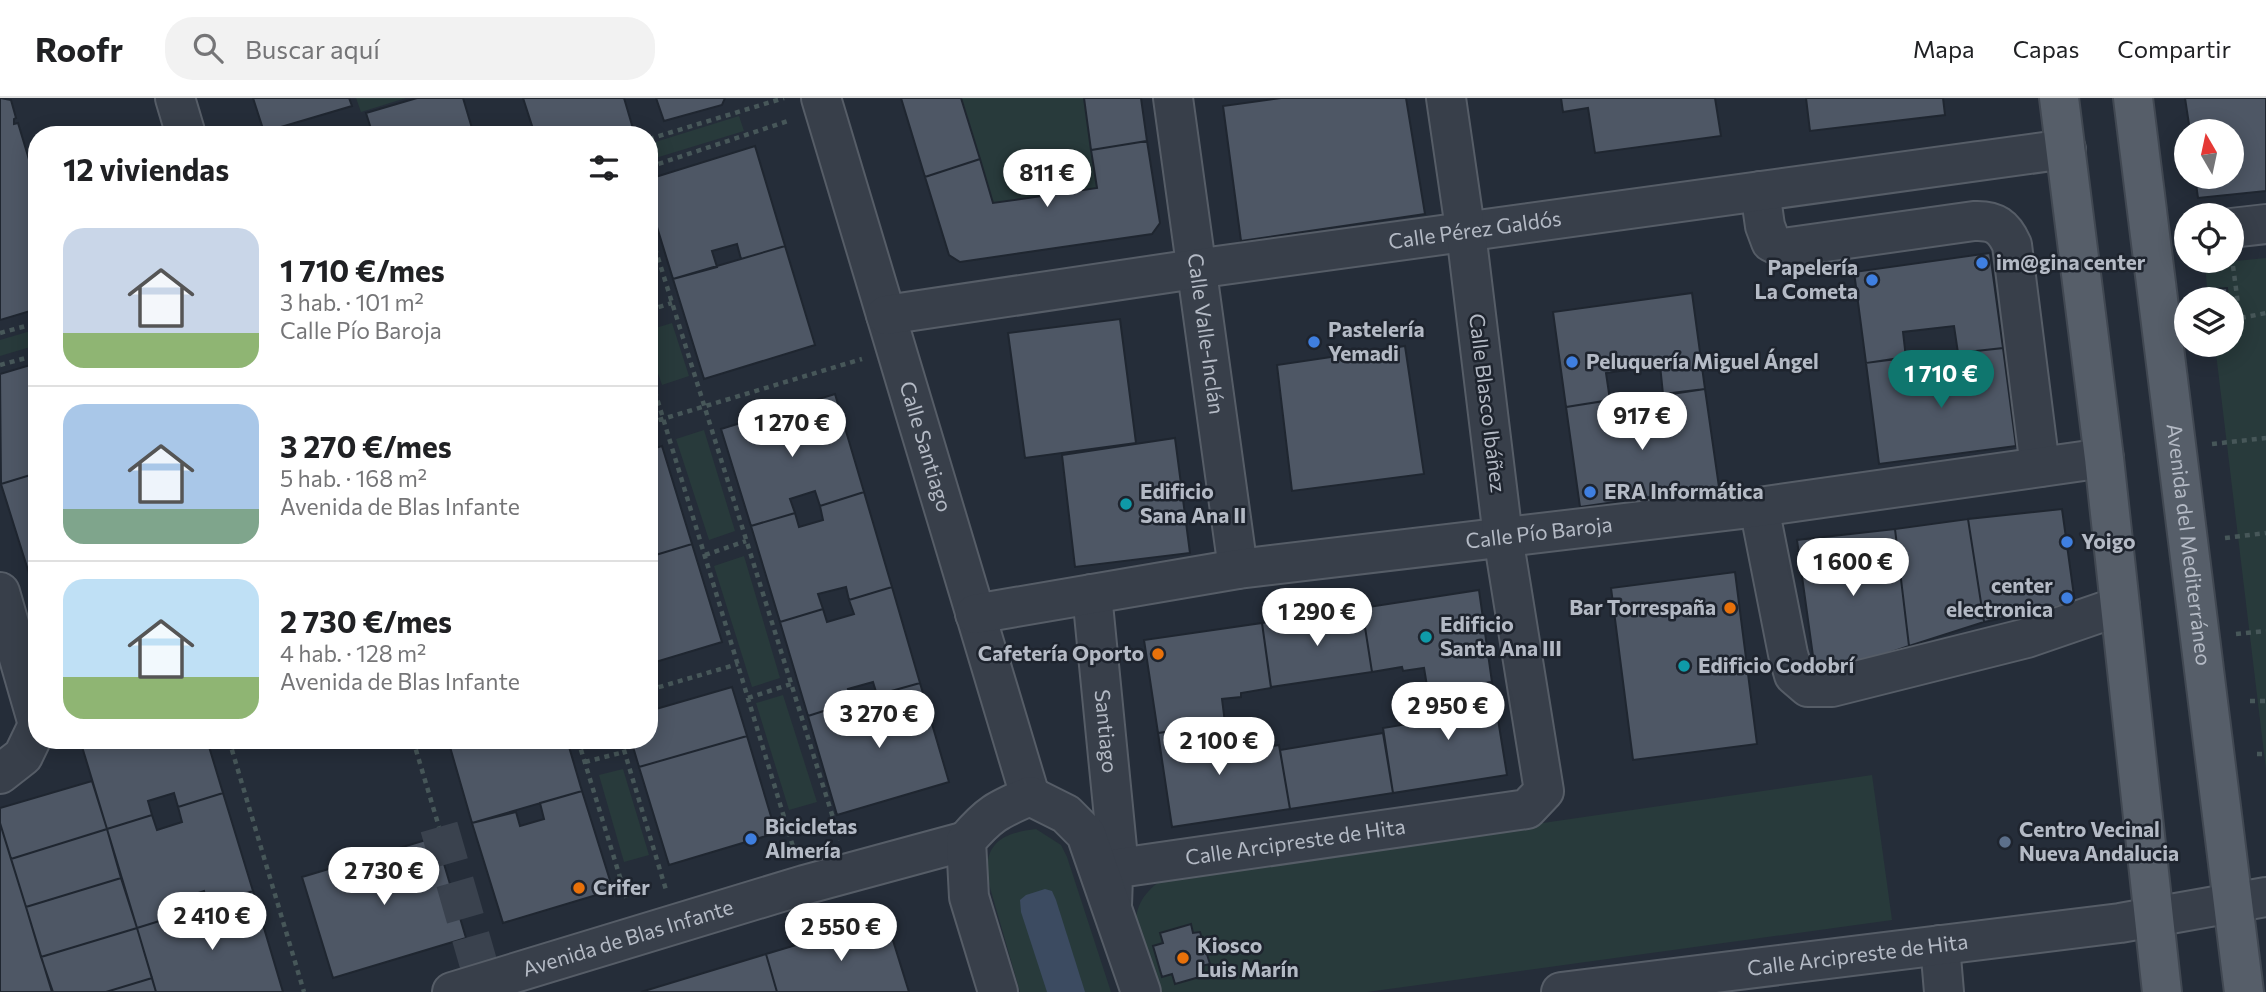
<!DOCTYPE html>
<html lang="es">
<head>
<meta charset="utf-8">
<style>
  body { margin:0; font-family:Commissioner,sans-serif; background:#f2f2f2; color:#202124; height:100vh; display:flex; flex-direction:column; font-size:26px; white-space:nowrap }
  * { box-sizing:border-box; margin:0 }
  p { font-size:23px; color:#757577 }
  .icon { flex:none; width:38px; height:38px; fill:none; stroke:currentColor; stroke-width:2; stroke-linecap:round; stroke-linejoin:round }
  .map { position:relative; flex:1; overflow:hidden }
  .side { position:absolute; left:28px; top:28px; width:630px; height:623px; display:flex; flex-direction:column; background:#fff; border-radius:28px; box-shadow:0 4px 18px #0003 }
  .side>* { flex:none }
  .needle { width:46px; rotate:351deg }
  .tools { position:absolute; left:2174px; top:21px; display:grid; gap:14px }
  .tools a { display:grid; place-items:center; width:70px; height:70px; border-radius:50%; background:#fff; box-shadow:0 4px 18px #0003; font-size:35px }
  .price { position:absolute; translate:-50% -60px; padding:0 16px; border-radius:24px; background:#fff; color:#222; font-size:23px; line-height:46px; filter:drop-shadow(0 2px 4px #0008) }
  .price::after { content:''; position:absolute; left:50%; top:42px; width:21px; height:16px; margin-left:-10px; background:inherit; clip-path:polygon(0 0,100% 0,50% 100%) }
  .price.current { background:#0f766e; color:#fff }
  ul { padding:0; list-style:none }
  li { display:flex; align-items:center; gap:21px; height:175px; padding:0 35px }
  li+li { border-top:2px solid #e0e0e0 }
  li span { display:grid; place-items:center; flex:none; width:196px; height:140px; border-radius:21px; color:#555 }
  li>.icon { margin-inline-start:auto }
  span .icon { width:84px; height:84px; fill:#fffc; stroke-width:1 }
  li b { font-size:30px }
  h2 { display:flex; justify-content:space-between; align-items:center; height:84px; padding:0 35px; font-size:30px }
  header { display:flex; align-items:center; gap:42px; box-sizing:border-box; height:98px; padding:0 35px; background:#fff; border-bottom:2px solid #e0e0e0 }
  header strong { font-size:33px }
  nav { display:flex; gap:38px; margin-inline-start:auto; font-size:24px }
  .search { width:490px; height:63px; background:#f2f2f2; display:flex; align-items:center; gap:18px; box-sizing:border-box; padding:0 24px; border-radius:28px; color:#757577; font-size:26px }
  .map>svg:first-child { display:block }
  .green { fill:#283a3b }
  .water { fill:#3c4b61 }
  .building { fill:#4e5765; stroke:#1f2630; stroke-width:2 }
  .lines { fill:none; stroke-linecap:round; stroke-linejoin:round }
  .minor-tunnel { stroke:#3a424e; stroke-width:38; stroke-dasharray:38 19; stroke-linecap:butt }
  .minor-casing { stroke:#565d67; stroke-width:42 }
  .major-casing { stroke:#414852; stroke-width:42 }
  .path { stroke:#475759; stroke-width:4.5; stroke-dasharray:5 5; stroke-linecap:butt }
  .minor { stroke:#383f4a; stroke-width:38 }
  .major { stroke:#565e69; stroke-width:38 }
  .shop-dot { fill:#3f7fe0; stroke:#1e242e; stroke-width:2.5 }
  .culture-dot { fill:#0f9aa8; stroke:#1e242e; stroke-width:2.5 }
  .food-dot { fill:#e8710a; stroke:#1e242e; stroke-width:2.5 }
  .service-dot { fill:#5c6f8a; stroke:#1e242e; stroke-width:2.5 }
  .labels { text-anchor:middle; stroke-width:5; stroke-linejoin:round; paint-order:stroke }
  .street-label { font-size:21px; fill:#b4bac5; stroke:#1e242e }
  .poi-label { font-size:21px; font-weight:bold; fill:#b4bac5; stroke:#1e242e; text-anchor:start }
</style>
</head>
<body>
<header>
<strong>Roofr</strong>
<div class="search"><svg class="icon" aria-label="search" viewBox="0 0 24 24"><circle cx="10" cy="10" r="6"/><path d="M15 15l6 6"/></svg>Buscar aquí</div>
<nav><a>Mapa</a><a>Capas</a><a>Compartir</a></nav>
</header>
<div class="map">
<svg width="2266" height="894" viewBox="0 0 2266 894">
  <rect width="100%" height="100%" fill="#252d39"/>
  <!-- green -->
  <path class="green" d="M356 0H406L361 14Z
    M961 0H1084L1097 90 993 105Z
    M739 18 744 33 649 62V46Z
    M2266 160V672L2215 247H2231V201H2208L2205 166Z
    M672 225 689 278 662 287 649 249V232Z
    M34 232 37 247 0 258V242Z
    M704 332 735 433 709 442 676 341Z
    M744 458 780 580 752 589 714 468Z
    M783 597 817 704 789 712 756 605Z
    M623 671 649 757 624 764 599 677Z
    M1872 677 1892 822 1367 894H1154C1140 852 1116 810 1165 780Z
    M1036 731 1061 747 1067 759 1111 894H1020L987 779C985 743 1004 735 1036 731Z"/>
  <!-- water -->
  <path class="water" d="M1045 791 1052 793 1056 802 1085 894H1047L1021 814 1020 802 1026 797Z"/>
  <!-- building -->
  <path class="building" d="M0 0 11 2 16 20 14 21V26L18 25 34 78 31 79 33 85 37 86V211L0 222Z
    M253 0H349L352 8 264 34Z
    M417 0H463L474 37H373L366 15Z
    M523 0H624L634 34 625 37H535Z
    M656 0H725L722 7 664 23Z
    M901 0H961L980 61 925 79Z
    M1084 0H1141L1147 43 1091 52Z
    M1281 0H1406L1425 116 1241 143 1223 8Z
    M1561 0H1715L1721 38 1595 55 1588 10 1563 14Z
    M1806 0H1943L1945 17 1810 33Z
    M2185 0H2266V93L2198 100 2195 79H2231V33H2190Z
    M1147 43 1160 125 1152 136 960 164 949 157 925 79 980 61 993 105 1097 90 1091 52Z
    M755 48 785 148 741 161 737 146 712 153 717 169 673 181 649 103V81Z
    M785 148 815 247 704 281 673 181Z
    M1990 155 2003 250 1958 255 1954 228 1903 234 1906 260 1866 265 1854 174Z
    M2227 190 2228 201H2216L2215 191Z
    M1692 195 1705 291 1663 296 1660 267 1606 275 1610 302 1566 309 1553 214Z
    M1120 221 1136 345 1025 360 1008 235Z
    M1405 248 1424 376 1292 393 1277 267Z
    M2003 250 2016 348 1879 366 1866 265 1907 259 1912 294 1962 287 1958 255Z
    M37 265V375L1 386 0 276Z
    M1705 291 1719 389 1580 409 1566 309 1611 302 1615 335 1669 327 1665 297Z
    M835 296 864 394 820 408 815 393 790 401 795 415 751 428 721 331Z
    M1175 340 1190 455 1075 469 1062 357Z
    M662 348 692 446 649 459V352Z
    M37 375V486L33 488 1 386Z
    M864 394 892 489 849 502 846 489 818 496 823 511 780 524 751 428 795 415 799 429 823 422 820 408Z
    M2062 411 2075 505 1984 524 1968 421Z
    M1968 421 1984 524 1909 548 1895 431Z
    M1895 431 1909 548 1816 580 1797 442Z
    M692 446 722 544 649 566V474L653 473 649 459Z
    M1735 474 1757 646 1633 662 1611 490Z
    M892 489 920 585 877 597 873 584 848 591 852 604 808 618 780 524 823 511 827 524 854 516 849 502Z
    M1479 492 1492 584 1428 594 1424 570 1403 573 1402 569 1372 574 1362 510Z
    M1362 510 1372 574 1271 589 1262 525Z
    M1262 525 1271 590 1241 595V599L1222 601 1225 625 1158 635 1144 542Z
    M1492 584 1507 677 1393 695 1383 630 1432 622 1428 594Z
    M920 585 949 684 837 717 808 618 852 604 857 621 882 613 877 597Z
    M732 589 747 638 639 669 631 642H649V613Z
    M1225 625 1229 650 1248 647 1249 652 1279 647 1290 711 1172 729 1158 635Z
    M1383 635 1393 695 1290 711 1280 652Z
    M747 638 776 735 669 767 639 669Z
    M80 642H207L223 695 178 709 174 695 148 703 152 717 107 731Z
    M448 642H567L582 693 472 725Z
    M92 683 107 731 11 761 0 725V710Z
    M582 693 613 792 503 825 472 725 516 714 520 728 544 721 540 705Z
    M223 695 253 793 208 807 204 793 178 802 182 816 137 830 107 731 152 717 157 732 182 724 178 709Z
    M0 725 26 809 52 894H0Z
    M107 731 121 780 26 809 11 761Z
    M436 739 466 840 333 880 302 779Z
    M121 780 137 830 41 859 26 809Z
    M253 793 283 894H156L137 830 182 816 186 831 214 823 208 807Z
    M886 820 909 894H777L766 856Z
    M1191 826 1193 835 1200 834 1210 866 1201 868 1203 878 1175 886 1172 876 1162 879 1153 848 1163 845 1160 835Z
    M137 830 152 880 106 894H53L41 859Z
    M766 856 777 894H641Z
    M152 880 156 894H106Z"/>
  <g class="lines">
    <!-- minor-tunnel -->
    <path class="minor-tunnel" d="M439 729 484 885"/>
    <!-- minor casing -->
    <g class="minor-casing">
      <g id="minor">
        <path d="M175 0 186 37"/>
        <path id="s1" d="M821 0 1030 698"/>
        <path id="s2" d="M1173 0 1238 471"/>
        <path d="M1760 93 1765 128 1771 144 1783 150 1974 123C1995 122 2004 129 2012 147L2040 369"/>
        <path d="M2231 130 2266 126"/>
        <path id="s3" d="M886 217 1195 171 2066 51"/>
        <path d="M1759 409 1788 556 1794 577 1808 589H1832L2027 540 2120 508"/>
        <path d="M0 494 37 623"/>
        <path id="s4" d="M1092 496 1119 770"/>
        <path id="s5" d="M975 516 1238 471 1759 409 2104 360"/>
        <path d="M0 676 23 658 37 629"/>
        <path id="s6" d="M1112 807 1113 779 1119 770 1527 711 1544 693 1503 439 1468 151 1446 0"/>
        <path d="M1940 847 1944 894"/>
        <path id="s7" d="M452 894 804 787 966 743"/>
        <path d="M998 894 969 799 966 743C989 716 997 712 1030 698L1066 716 1086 736 1141 894"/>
        <path id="s8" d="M1561 894 2120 825 2266 799"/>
      </g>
    </g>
    <!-- major casing -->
    <g class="major-casing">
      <g id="major">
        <path d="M2059 0 2104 360 2162 894"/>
        <path id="s9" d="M2133 0 2244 894"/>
      </g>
    </g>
    <!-- path -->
    <path class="path" d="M649 41 784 0
      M649 69 791 22
      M649 131 840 742
      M2233 168 2240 221
      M649 212 672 205
      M2231 222 2266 215
      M0 235 37 225
      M0 267 37 257
      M649 274 794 752
      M649 325 862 261
      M2212 346 2266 340
      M2225 440 2266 435
      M705 457 746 443
      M2236 536 2266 533
      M649 592 738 566
      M748 600 791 586
      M2250 603H2266
      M229 642 304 894
      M413 642 439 729
      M578 642 627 802
      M621 642 666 792
      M2257 656H2266
      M585 664 624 654"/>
    <!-- minor -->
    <use href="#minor" class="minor"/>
    <!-- major -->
    <use href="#major" class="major"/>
  </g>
  <!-- markers -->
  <g class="shop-dot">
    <circle cx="1982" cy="165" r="7"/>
    <circle cx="1872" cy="182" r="7"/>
    <circle cx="1314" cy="244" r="7"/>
    <circle cx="1572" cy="264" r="7"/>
    <circle cx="1590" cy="394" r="7"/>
    <circle cx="2067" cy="444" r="7"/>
    <circle cx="2067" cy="500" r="7"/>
    <circle cx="751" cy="741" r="7"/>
  </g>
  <g class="culture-dot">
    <circle cx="1126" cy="406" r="7"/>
    <circle cx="1426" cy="539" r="7"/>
    <circle cx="1684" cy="568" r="7"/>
  </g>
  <g class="food-dot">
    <circle cx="1730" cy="510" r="7"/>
    <circle cx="1158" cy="556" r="7"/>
    <circle cx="579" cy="790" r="7"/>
    <circle cx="1183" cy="860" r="7"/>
  </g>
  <circle class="service-dot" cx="2005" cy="744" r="7"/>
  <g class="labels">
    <!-- street labels -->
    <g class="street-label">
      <text dy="7" stroke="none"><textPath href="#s3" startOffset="595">Calle Pérez Galdós</textPath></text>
      <text dy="7" stroke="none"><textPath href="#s2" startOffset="238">Calle Valle-Inclán</textPath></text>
      <text transform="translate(1487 305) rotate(83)" y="7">Calle Blasco Ibáñez</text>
      <text dy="7" stroke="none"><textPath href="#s1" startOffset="364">Calle Santiago</textPath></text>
      <text dy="7" stroke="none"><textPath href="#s5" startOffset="570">Calle Pío Baroja</textPath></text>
      <text dy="7" stroke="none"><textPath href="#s9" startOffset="450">Avenida del Mediterráneo</textPath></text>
      <text dy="7" stroke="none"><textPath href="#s4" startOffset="138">Santiago</textPath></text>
      <text dy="7" stroke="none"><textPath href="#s6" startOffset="217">Calle Arcipreste de Hita</textPath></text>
      <text dy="7" stroke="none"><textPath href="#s7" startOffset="184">Avenida de Blas Infante</textPath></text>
      <text dy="7" stroke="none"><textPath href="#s8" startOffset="299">Calle Arcipreste de Hita</textPath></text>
    </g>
    <!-- poi labels -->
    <g class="poi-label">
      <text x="1996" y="172">im@gina center</text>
      <text x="1858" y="177" text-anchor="end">Papelería<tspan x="1858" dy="24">La Cometa</tspan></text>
      <text x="1328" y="239">Pastelería<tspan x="1328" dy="24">Yemadi</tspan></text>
      <text x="1586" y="271">Peluquería Miguel Ángel</text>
      <text x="1140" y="401">Edificio<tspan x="1140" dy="24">Sana Ana II</tspan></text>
      <text x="1604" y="401">ERA Informática</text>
      <text x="2081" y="451">Yoigo</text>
      <text x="2053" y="495" text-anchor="end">center<tspan x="2053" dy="24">electronica</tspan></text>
      <text x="1716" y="517" text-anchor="end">Bar Torrespaña</text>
      <text x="1440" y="534">Edificio<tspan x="1440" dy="24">Santa Ana III</tspan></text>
      <text x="1144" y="563" text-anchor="end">Cafetería Oporto</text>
      <text x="1698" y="575">Edificio Codobrí</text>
      <text x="765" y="736">Bicicletas<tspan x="765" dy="24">Almería</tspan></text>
      <text x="2019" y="739">Centro Vecinal<tspan x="2019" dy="24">Nueva Andalucia</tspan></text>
      <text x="593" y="797">Crifer</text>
      <text x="1197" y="855">Kiosco<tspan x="1197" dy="24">Luis Marín</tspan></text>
    </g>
  </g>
</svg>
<div class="tools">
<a><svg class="needle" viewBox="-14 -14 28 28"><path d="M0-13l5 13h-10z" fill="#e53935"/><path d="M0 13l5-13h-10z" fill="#757577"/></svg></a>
<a><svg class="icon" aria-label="locate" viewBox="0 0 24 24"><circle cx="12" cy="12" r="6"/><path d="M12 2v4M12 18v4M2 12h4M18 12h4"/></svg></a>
<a><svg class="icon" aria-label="layers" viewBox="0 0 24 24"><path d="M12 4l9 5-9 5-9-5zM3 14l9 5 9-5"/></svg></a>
</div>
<b class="price" style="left:1047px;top:111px">811 €</b>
<b class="price current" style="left:1941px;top:312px">1 710 €</b>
<b class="price" style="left:1642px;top:354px">917 €</b>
<b class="price" style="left:792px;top:361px">1 270 €</b>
<b class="price" style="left:1853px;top:500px">1 600 €</b>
<b class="price" style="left:1317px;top:550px">1 290 €</b>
<b class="price" style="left:1448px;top:644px">2 950 €</b>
<b class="price" style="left:879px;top:652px">3 270 €</b>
<b class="price" style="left:1219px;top:679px">2 100 €</b>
<b class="price" style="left:384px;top:809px">2 730 €</b>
<b class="price" style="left:212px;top:854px">2 410 €</b>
<b class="price" style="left:841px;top:865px">2 550 €</b>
<section class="side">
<h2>12 viviendas<svg class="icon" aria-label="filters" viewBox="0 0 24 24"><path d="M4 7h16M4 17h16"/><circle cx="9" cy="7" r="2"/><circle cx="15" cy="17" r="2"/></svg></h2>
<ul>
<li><span style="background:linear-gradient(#c9d6e8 75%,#8fb573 0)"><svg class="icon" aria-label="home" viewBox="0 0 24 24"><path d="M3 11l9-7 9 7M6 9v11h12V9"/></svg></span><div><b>1 710 €/mes</b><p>3 hab. · 101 m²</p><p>Calle Pío Baroja</p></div></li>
<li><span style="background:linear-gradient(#a9c7e8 75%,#7fa58c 0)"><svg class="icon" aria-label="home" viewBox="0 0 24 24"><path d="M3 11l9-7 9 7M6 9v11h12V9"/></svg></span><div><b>3 270 €/mes</b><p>5 hab. · 168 m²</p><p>Avenida de Blas Infante</p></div></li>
<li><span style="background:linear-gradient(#bfe0f5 70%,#8fb573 0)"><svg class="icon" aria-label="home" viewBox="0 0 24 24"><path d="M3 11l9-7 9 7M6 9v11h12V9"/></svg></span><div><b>2 730 €/mes</b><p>4 hab. · 128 m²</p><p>Avenida de Blas Infante</p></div></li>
</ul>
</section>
</div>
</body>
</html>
